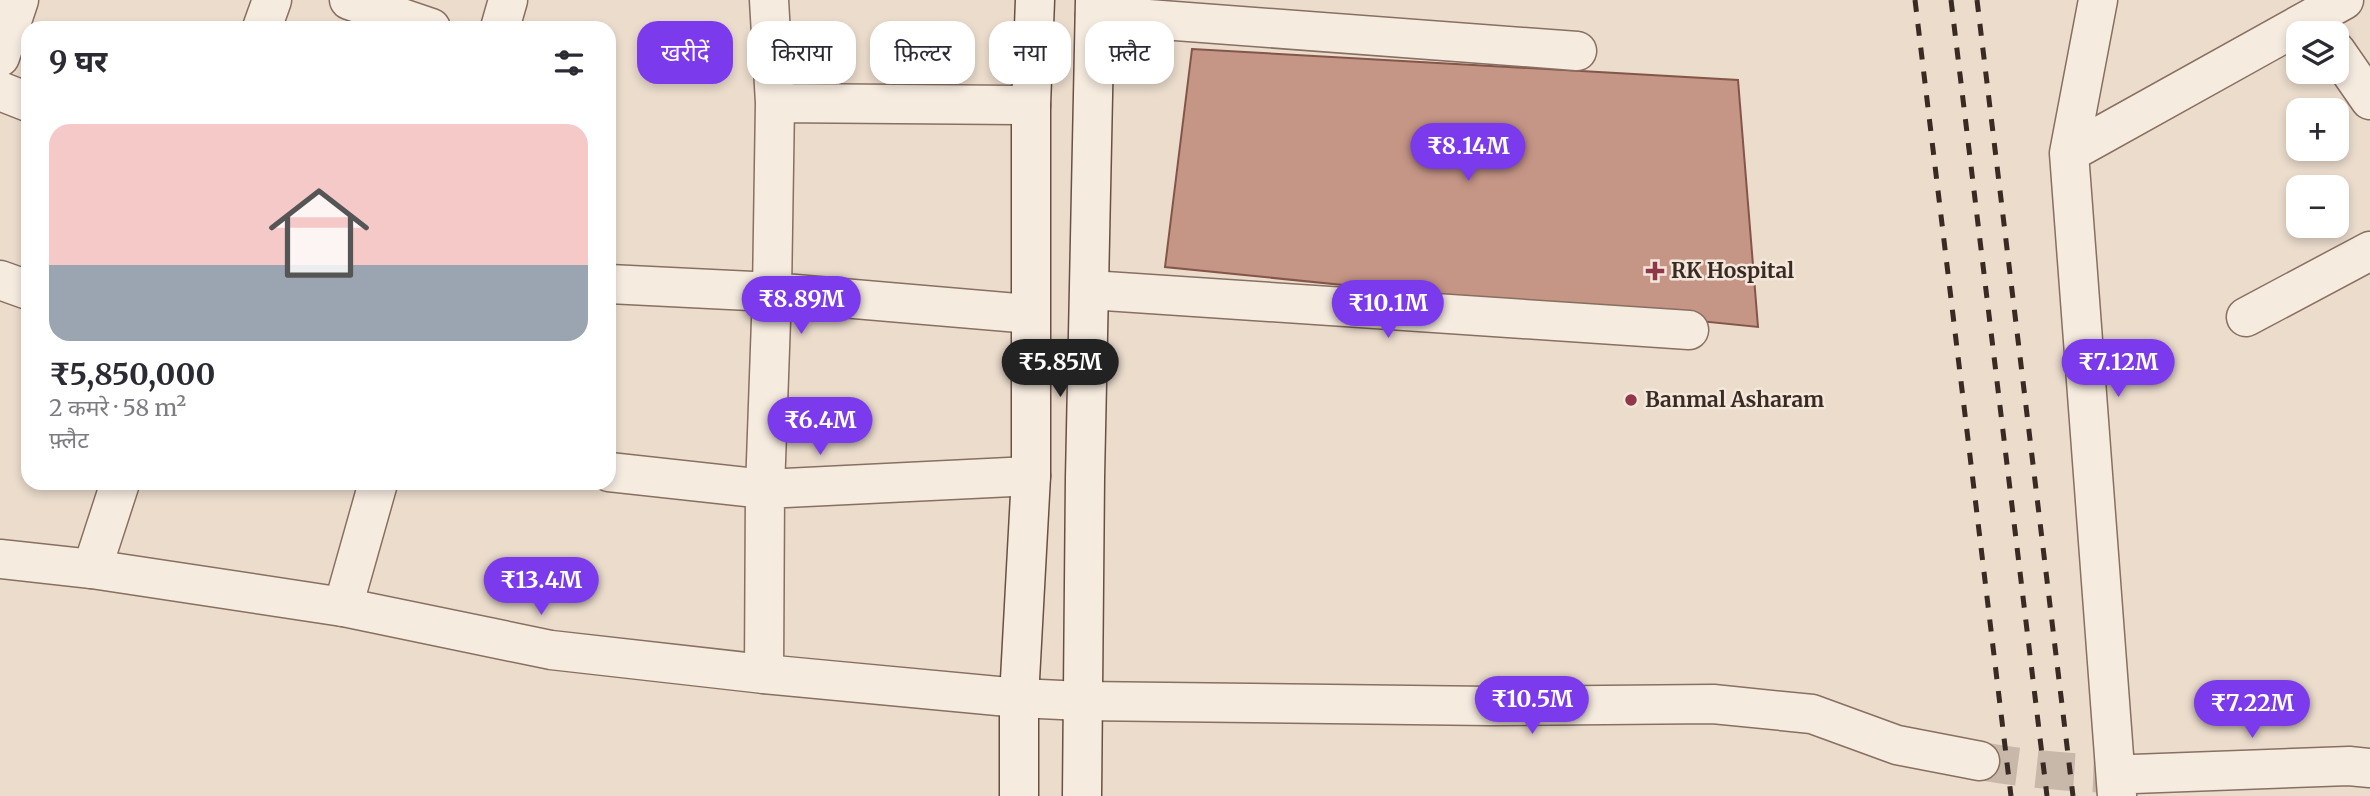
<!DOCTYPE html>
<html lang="hi">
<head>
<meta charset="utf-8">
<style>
  body { margin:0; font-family:Merriweather,"Noto Sans Devanagari",serif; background:#f7f7f7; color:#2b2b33; height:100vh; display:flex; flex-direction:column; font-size:26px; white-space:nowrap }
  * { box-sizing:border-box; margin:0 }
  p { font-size:23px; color:#7c7c81 }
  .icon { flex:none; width:38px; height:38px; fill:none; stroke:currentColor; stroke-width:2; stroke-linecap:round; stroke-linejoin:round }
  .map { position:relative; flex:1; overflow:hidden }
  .panel { position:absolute; left:21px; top:21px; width:595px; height:469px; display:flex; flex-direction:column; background:#fff; border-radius:21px; box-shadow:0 4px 10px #0003 }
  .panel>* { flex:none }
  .top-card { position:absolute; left:637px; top:21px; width:665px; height:63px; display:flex; gap:14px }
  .tools { position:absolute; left:2286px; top:21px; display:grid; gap:14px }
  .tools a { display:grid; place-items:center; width:63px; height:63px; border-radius:14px; background:#fff; box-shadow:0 4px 10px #0003; font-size:35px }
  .price { position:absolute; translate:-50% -60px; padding:0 16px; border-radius:24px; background:#7c3aed; color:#fff; font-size:23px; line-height:46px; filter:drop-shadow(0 2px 4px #0008) }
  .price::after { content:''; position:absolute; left:50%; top:42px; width:21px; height:16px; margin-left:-10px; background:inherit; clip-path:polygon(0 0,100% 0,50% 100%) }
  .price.current { background:#222; color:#fff }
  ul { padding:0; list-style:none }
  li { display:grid; align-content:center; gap:14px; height:371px; padding:0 28px }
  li+li { border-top:2px solid #e1e1e2 }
  li span { display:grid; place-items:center; height:217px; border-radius:21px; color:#555 }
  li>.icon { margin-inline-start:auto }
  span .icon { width:126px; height:126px; fill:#fffc; stroke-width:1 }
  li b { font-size:30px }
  h2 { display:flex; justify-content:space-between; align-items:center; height:84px; padding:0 28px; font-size:30px }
  .tag { padding:0 24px; border-radius:21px; background:#fff; box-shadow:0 4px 10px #0003; font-size:24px; line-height:63px }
  .tag.current { background:#7c3aed; color:#fff }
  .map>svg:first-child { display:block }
  .building { fill:#c59586; stroke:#84564a; stroke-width:2 }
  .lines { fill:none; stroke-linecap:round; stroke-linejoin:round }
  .minor-tunnel { stroke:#c7b8aa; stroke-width:38; stroke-dasharray:38 19; stroke-linecap:butt }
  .minor-casing { stroke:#876f62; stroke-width:41 }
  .tertiary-casing { stroke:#876f62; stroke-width:41 }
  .secondary-casing { stroke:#695044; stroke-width:41 }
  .minor { stroke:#f6ebdf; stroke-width:38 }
  .tertiary { stroke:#f6ebdf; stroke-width:38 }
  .secondary { stroke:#f6ebdf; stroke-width:38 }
  .rail { stroke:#392a23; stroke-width:5; stroke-dasharray:12 12; stroke-linecap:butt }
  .poi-dot { fill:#903749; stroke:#f3e8db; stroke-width:2.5 }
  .labels { text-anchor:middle; stroke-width:5; stroke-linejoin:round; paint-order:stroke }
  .poi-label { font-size:21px; font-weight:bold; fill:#392a23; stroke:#f3e8db; text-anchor:start }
</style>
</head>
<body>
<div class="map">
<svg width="2370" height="796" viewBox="0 0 2370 796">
  <rect width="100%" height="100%" fill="#ebdccc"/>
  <!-- building -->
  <path class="building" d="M1192 49 1738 80 1758 327 1165 267Z"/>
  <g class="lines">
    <!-- minor-tunnel -->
    <path class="minor-tunnel" d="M1980 761C2032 770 2081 774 2133 774"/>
    <!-- minor casing -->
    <g class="minor-casing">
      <path id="minor" d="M349 0 431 28
        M2098 0 2069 153 2117 796
        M1095 15 1577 51
        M262 28 272 0
        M500 28 508 0
        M2336 51 2370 100
        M0 57 19 0
        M0 91 28 102
        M775 103 1031 105
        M2069 153 2344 0
        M0 280 28 290
        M609 284 772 292 1030 314
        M1090 290 1689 330
        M2246 317 2370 251
        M609 472 765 489 1031 476
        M92 569 120 483
        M343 607 378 483
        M764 674 765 489 772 292 775 103 769 0
        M1082 701 1490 706 1713 704 1812 714 1897 745 1980 761
        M2133 774 2349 766 2370 768"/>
    </g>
    <!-- tertiary casing -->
    <g class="tertiary-casing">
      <path id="tertiary" d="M0 559 92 569 343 607 551 650 764 674 1019 698 1082 701"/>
    </g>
    <!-- secondary casing -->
    <g class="secondary-casing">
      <path id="secondary" d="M1019 796V698L1031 476V105L1035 0
        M1082 796 1085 478 1095 0"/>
    </g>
    <!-- minor -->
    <use href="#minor" class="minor"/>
    <!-- tertiary -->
    <use href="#tertiary" class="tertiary"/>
    <!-- secondary -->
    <use href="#secondary" class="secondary"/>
    <!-- rail -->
    <path class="rail" d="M1915 0 2011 796
      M1951 0 2047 796
      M1977 0 2073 796"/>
  </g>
  <!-- markers -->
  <g class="poi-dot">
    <path d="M1651.5 260.5h7v7h7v7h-7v7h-7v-7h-7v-7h7z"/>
    <circle cx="1631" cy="400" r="7"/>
  </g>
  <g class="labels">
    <!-- poi labels -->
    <g class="poi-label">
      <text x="1671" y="278">RK Hospital</text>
      <text x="1645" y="407">Banmal Asharam</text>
    </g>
  </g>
</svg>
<div class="tools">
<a><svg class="icon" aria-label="layers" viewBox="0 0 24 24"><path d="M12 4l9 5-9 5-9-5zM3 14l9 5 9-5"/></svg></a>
<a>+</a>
<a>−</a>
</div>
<b class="price" style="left:1468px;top:183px">₹8.14M</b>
<b class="price" style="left:801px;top:336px">₹8.89M</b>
<b class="price" style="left:1388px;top:340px">₹10.1M</b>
<b class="price current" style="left:1060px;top:399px">₹5.85M</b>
<b class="price" style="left:2118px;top:399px">₹7.12M</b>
<b class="price" style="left:820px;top:457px">₹6.4M</b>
<b class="price" style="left:541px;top:617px">₹13.4M</b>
<b class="price" style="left:1532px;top:736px">₹10.5M</b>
<b class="price" style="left:2252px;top:740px">₹7.22M</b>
<div class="top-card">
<a class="tag current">खरीदें</a>
<a class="tag">किराया</a>
<a class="tag">फ़िल्टर</a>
<a class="tag">नया</a>
<a class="tag">फ़्लैट</a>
</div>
<section class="panel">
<h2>9 घर<svg class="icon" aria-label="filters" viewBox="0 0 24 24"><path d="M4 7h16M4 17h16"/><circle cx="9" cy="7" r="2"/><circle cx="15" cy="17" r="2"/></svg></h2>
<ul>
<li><span style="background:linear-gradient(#f6c9c9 65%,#9aa5b1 0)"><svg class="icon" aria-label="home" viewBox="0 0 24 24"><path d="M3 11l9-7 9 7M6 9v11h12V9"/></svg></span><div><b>₹5,850,000</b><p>2 कमरे · 58 m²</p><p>फ़्लैट</p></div></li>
</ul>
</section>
</div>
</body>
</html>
